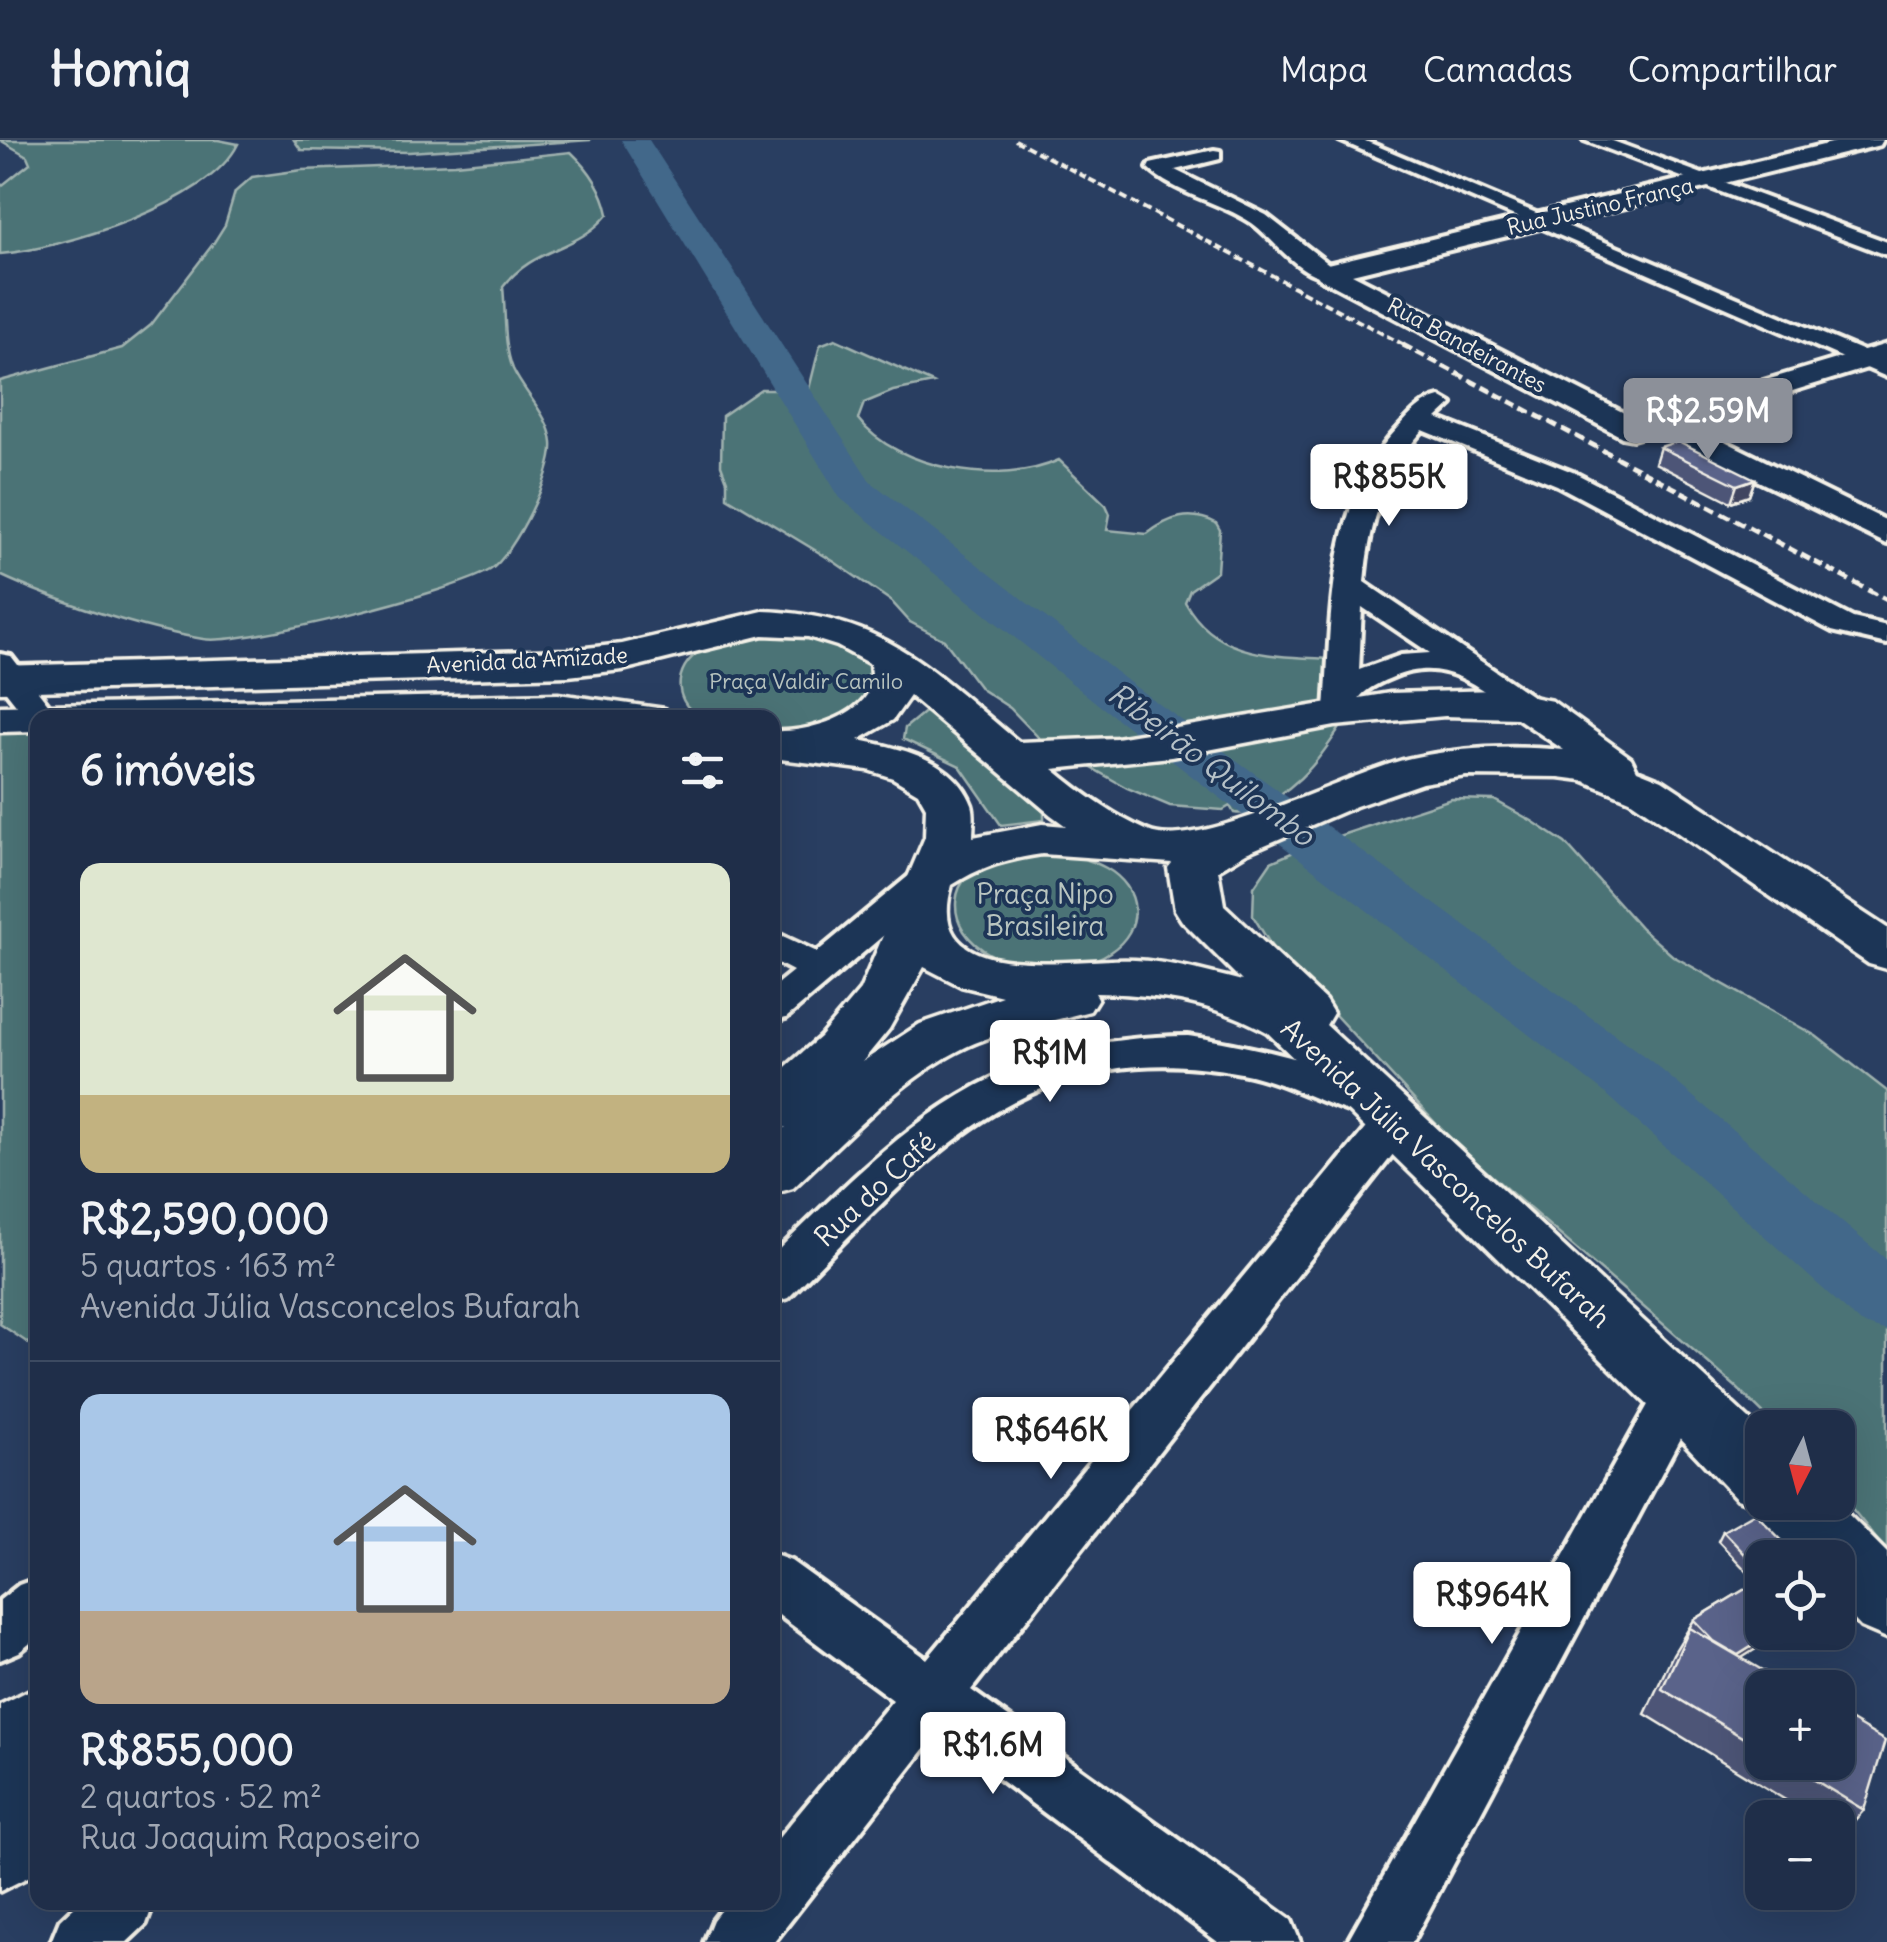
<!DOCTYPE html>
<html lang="pt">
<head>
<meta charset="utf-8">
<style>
  body { margin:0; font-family:Delius,sans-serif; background:#2c3a53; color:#f1f3f6; height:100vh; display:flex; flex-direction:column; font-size:38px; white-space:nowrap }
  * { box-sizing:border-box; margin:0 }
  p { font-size:32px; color:#a1a8b4 }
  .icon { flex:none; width:55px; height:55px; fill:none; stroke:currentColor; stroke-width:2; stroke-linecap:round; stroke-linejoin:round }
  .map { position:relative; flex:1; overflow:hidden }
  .side { position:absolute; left:30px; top:570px; width:750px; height:1200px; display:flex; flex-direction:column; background:#1f2e49; border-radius:20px; box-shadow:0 10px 40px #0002,0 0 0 2px #3c4a61 }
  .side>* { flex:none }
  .needle { width:65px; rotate:186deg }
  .controls { position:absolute; left:1745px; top:1270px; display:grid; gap:20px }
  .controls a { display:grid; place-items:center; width:110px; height:110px; border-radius:20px; background:#1f2e49; box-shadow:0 10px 40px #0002,0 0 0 2px #3c4a61; font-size:50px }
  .price { position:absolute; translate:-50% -85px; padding:0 22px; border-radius:10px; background:#fff; color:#222; font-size:32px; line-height:65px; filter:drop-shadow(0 2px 5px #0008) }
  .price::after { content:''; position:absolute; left:50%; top:60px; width:30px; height:22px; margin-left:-15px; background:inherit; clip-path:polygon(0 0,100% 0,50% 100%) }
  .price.on { background:#8c9099; color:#fff }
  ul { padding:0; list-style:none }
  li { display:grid; align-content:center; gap:20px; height:530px; padding:0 50px }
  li+li { border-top:2px solid #3c4a61 }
  li span { display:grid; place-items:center; height:310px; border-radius:20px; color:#555 }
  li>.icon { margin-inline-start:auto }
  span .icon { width:180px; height:180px; fill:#fffc; stroke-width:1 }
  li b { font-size:42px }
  h2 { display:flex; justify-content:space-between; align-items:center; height:120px; padding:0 50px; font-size:42px }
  header { display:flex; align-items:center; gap:60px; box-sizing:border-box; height:140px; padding:0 50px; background:#1f2e49; border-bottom:2px solid #3c4a61 }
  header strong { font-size:48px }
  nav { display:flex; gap:55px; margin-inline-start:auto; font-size:35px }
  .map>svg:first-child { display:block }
  .green { fill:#4c7376; stroke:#a0b2af; stroke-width:2.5 }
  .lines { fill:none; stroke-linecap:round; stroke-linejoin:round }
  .river { fill:#42688a; fill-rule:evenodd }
  .minor-casing { stroke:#f4f1e8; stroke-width:8 }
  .tertiary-casing { stroke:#f4f1e8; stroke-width:8 }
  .primary-casing { stroke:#f4f1e8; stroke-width:7 }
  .minor { fill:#1d3557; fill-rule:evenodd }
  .tertiary { fill:#1d3557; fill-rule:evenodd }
  .primary { fill:#1d3557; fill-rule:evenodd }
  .rail-far1 { stroke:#f4f1e8; stroke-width:4; stroke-dasharray:8 4; stroke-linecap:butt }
  .rail { stroke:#f4f1e8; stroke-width:5; stroke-dasharray:10 5; stroke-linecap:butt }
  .wall { fill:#4d5577; stroke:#f4f1e8; stroke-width:2.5 }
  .shaded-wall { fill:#3f4561; stroke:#f4f1e8; stroke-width:2.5 }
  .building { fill:#5a638a; stroke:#f4f1e8; stroke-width:2.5 }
  .labels { text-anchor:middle; stroke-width:8; stroke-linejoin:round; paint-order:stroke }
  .far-street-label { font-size:22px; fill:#f4f1e8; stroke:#1d3557 }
  .far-park-label { font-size:22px; fill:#b9c5c0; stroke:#1d3557 }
  .park-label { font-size:28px; fill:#b9c5c0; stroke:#1d3557 }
  .street-label { font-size:28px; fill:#f4f1e8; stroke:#1d3557 }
  .water-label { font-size:30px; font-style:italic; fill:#b6c1c7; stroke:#1d3557 }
</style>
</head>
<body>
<header>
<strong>Homiq</strong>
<nav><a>Mapa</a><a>Camadas</a><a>Compartilhar</a></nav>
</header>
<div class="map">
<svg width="1887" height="1802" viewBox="0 0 1887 1802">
  <rect width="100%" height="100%" fill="#293e61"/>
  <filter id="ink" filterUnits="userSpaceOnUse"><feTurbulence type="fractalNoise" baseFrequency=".01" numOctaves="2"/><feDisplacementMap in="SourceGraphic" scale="20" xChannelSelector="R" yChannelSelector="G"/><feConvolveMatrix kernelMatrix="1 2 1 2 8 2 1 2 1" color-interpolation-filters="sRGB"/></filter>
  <g filter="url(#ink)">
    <!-- green -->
    <path class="green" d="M0 0H218L238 4C210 63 62 109 0 114V47L30 23 27 16Z
      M294 0H591L409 12 301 10Z
      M571 12C589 29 603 49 608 74 577 112 534 106 503 147 506 174 503 204 513 229 524 253 550 276 552 303 555 331 514 415 490 430 453 452 243 506 203 499 143 489 55 461 0 435V241L122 208 151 185 213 104 225 85 235 52 252 37 302 30 455 24Z
      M835 199 933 243 893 251 864 263 858 279C897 330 1002 347 1059 320L1106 365 1110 374 1107 390 1147 394C1169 377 1190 370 1216 383L1220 390 1217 431 1190 450 1185 462C1216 518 1273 516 1330 519L1358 561C1328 605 1311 639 1263 665 1252 671 1246 675 1234 673L1230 666 1223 670 1170 666 1127 648 1039 598 1010 568 981 549 944 500 910 482 891 461 833 421 727 357V341L721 325 722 276 761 249H809L820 205Z
      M763 490C782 491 807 489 825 494 880 511 892 559 834 583 816 590 792 591 773 595L772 578 700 577C669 559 675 522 707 507 724 499 745 496 763 490Z
      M927 570 1044 672V680L1001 685 960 626 903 599 905 588Z
      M37 586V1209L0 1184V587Z
      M1451 659 1494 660 1532 681 1565 703 1641 788 1673 816 1816 896 1887 951V1412L1838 1351V1288L1777 1287 1736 1247 1456 1005 1272 807 1253 776 1254 747 1271 722 1305 707Z
      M1055 712C1073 715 1090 719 1106 728 1142 748 1145 789 1110 812 1092 824 1073 824 1051 824 1030 824 1011 825 992 815 941 790 944 730 1002 718 1019 714 1038 714 1055 712Z"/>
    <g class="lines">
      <!-- river -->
      <path class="river" d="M621 0H649L870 341 1133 545 1651 921 1887 1120V1191L1861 1183 1605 953 1099 565 840 358Z"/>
      <!-- minor casing -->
      <g class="minor-casing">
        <path id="minor" d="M1339 0H1363L1887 221V237Z
          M1584 0H1610L1887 102V115Z
          M1214 10 1220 11V19L1175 30 1266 75 1339 132 1335 136C1303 144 1275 99 1252 83 1221 62 1175 54 1148 28L1150 24Z
          M1440 257 1452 264 1437 278 1575 333 1853 478 1887 486V504L1832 491 1557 345 1423 290C1384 333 1369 385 1364 442L1548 567 1543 574C1500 584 1466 506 1393 537 1383 541 1367 548 1360 557 1356 563 1357 571 1352 578H1330L1325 571C1332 475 1327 362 1399 287 1410 275 1422 261 1440 257ZM1362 467 1430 513 1401 515 1359 530Z
          M0 514 11 516 59 578H38V586L32 585 0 544Z
          M930 726 943 729 948 737 943 745 786 878 772 882V848L793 831 772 820V791L817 812 917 729Z
          M1188 896C1228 902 1364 927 1384 961L1378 972 1363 976C1321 964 1284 941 1241 933 1025 892 925 1021 788 1158L772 1163V1116C904 987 991 897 1188 896Z
          M1394 968 1409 972 1415 983 1409 994 971 1550 1291 1780 1300 1802H1218L937 1593 774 1802H704L713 1780 727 1762H772V1706L893 1560 772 1470V1414L791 1421 927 1519 1379 972Z
          M1680 1232 1697 1238 1704 1253 1412 1802H1347L1663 1238Z
          M38 1438V1497L19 1512 0 1520V1460L19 1445Z
          M79 1762H154L146 1784 127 1802H51L60 1780Z"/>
      </g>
      <!-- tertiary casing -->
      <g class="tertiary-casing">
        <path id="tertiary" d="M1844 0H1883L1880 5 1352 134 1636 279 1887 204V222L1688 283 1887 381V404L1658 292 1633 299 1622 297 1319 138 1315 132 1319 126Z"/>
      </g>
      <!-- primary casing -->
      <g class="primary-casing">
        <path id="primary" d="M763 471C887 476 928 528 1019 602L1116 598 1390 553 1497 550 1552 561 1631 618 1637 630 1662 640 1887 788V829L1869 824 1630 660 1582 640 1559 637 1466 636 1422 643 1356 666 1246 713 1218 730 1224 765 1325 860 1333 873 1326 885 1762 1291V1362H1836L1887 1413V1498L1861 1487 1838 1463V1418H1795L1763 1384 1754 1365 1737 1359 1656 1273 1267 892C1214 862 1154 854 1095 853L1098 858 1090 871C1047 883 998 890 958 911 896 943 844 1001 793 1048L772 1054V998L786 987 772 991V939L820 897 860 850 925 697 926 667 918 653 893 638 868 630 772 618V591C800 593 850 581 867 555 873 546 871 534 870 524L837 506 808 497 763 495 622 530 568 536 0 552V526L568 510 622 504ZM910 556 1051 675 1066 686 1042 684 973 697C973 688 975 674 972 665 955 619 900 608 858 600L893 580ZM1445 576 1517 578 1564 610C1514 605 1461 607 1411 618 1352 631 1196 713 1148 691 1114 676 1083 654 1053 629L1171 617 1335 586ZM1042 714 1172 723 1168 728 1175 770 1182 781 1242 841C1206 832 1172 822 1135 820 1078 816 920 851 952 745 982 726 1008 719 1042 714ZM924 827 961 846 1002 856 920 884 862 922 889 889Z
          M558 554 665 569 671 578H38V591L0 592V566Z
          M38 1546V1732L0 1751V1565Z"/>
      </g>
      <!-- minor -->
      <use href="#minor" class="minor"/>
      <!-- tertiary -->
      <use href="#tertiary" class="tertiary"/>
      <!-- primary -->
      <use href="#primary" class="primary"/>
      <!-- rail-far1 -->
      <path class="rail-far1" d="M1015 0 1408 207"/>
      <!-- rail -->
      <path class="rail" d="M1403 205 1887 460"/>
    </g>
    <!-- wall -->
    <path class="wall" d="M1660 307 1755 339 1749 356 1731 362 1655 323Z
      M1723 1391 1762 1418V1492L1742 1518 1762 1548V1622H1838L1864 1670 1842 1694 1838 1691V1678H1815L1645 1574 1673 1514 1694 1480 1757 1442 1718 1401Z"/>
    <!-- shaded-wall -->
    <path class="shaded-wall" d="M1755 339 1749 356 1731 362 1737 345Z
      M1775 1492H1783L1724 1529 1730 1520Z"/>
    <!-- building -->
    <path class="building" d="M1678 301 1755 339 1737 345 1660 307Z
      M1755 1373 1799 1418H1762V1432L1723 1391Z
      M1762 1439V1492H1775L1738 1515 1714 1501 1694 1480Z
      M1690 1488 1793 1548H1762V1609L1662 1549Z
      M1838 1573 1885 1601 1864 1670 1785 1622H1838Z"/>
  </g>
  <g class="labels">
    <!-- far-street labels -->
    <g class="far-street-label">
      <text transform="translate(1600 66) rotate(-13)" y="8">Rua Justino França</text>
      <text transform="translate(1467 205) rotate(28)" y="8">Rua Bandeirantes</text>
      <text transform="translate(527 520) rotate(-3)" y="8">Avenida da Amizade</text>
    </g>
    <!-- far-park labels -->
    <g class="far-park-label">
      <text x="806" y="549">Praça Valdir Camilo</text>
    </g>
    <!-- park labels -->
    <g class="park-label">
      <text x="1045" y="764">Praça Nipo<tspan x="1045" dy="32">Brasileira</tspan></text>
    </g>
    <!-- street labels -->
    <g class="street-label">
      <text transform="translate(1446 1033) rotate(43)" y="10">Avenida Júlia Vasconcelos Bufarah</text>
      <text transform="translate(875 1049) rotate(-43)" y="10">Rua do Café</text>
    </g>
    <!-- water labels -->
    <g class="water-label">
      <text transform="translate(1211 625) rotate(37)" y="10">Ribeirão Quilombo</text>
    </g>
  </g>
</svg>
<div class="controls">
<a><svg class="needle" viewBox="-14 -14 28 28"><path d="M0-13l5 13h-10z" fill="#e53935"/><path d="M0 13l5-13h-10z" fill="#a1a8b4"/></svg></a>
<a><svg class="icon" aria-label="locate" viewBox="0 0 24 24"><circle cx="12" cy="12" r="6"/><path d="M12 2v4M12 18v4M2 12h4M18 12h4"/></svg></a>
<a>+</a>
<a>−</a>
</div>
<b class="price on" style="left:1708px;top:323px">R$2.59M</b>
<b class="price" style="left:1389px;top:389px">R$855K</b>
<b class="price" style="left:1050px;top:965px">R$1M</b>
<b class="price" style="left:1051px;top:1342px">R$646K</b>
<b class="price" style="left:1492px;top:1507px">R$964K</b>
<b class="price" style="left:993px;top:1657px">R$1.6M</b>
<section class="side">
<h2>6 imóveis<svg class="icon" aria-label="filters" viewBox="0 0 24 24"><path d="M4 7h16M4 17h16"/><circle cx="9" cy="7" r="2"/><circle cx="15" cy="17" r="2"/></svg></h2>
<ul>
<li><span style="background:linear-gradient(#dfe7d0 75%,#c2b280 0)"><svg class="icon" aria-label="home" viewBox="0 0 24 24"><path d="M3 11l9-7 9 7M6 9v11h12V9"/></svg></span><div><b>R$2,590,000</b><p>5 quartos · 163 m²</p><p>Avenida Júlia Vasconcelos Bufarah</p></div></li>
<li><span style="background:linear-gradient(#a9c7e8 70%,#b9a48a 0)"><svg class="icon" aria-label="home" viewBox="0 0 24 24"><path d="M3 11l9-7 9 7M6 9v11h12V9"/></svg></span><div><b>R$855,000</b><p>2 quartos · 52 m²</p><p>Rua Joaquim Raposeiro</p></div></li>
</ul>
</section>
</div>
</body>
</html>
